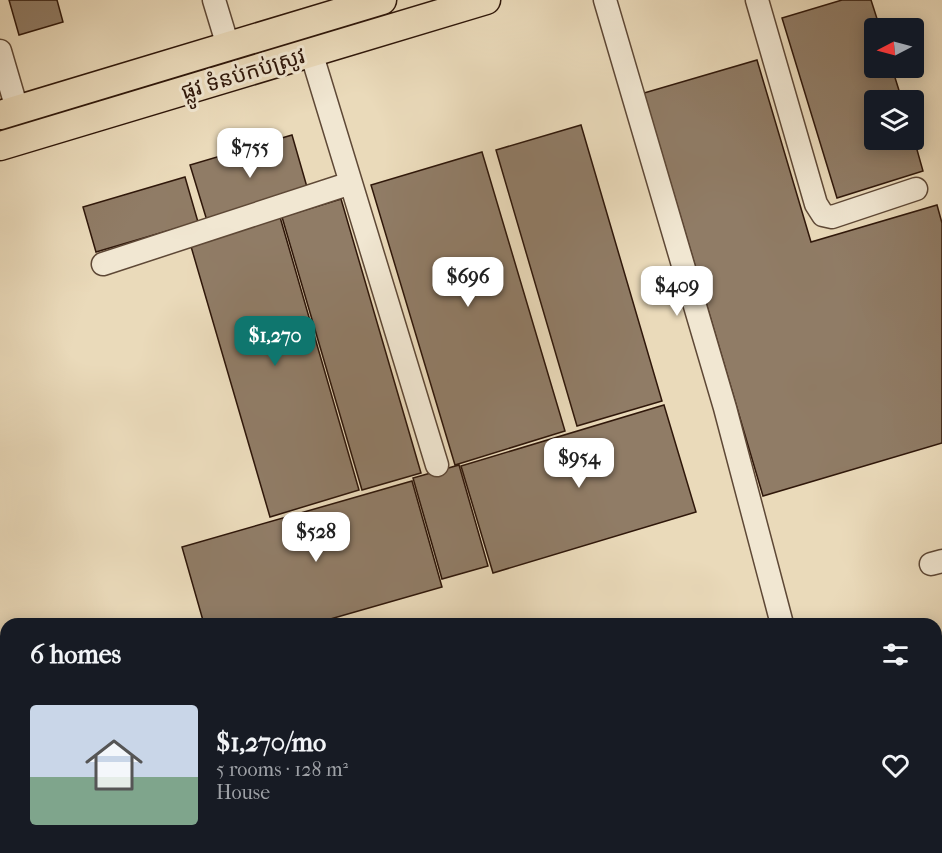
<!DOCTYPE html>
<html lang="en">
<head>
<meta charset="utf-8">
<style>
  body { margin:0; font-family:"IM FELL French Canon","Noto Sans Khmer",serif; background:#20242c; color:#f1f3f6; height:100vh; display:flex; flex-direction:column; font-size:22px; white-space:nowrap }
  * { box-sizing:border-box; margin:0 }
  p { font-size:20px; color:#9ea1a6 }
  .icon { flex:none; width:33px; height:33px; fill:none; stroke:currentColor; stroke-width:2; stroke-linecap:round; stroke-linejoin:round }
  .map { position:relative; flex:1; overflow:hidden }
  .drawer { position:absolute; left:0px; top:618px; width:942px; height:236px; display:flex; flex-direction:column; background:#171b24; border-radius:18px 18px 0 0; box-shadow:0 3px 15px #0003 }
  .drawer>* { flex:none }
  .needle { width:39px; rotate:264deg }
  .fabs { position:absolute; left:864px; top:18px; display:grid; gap:12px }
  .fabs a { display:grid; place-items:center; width:60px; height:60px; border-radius:6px; background:#171b24; box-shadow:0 3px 15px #0003; font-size:30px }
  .price { position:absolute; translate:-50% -51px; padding:0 14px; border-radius:12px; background:#fff; color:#222; font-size:20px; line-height:39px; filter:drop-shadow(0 2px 3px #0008) }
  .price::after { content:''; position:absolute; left:50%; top:36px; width:18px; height:14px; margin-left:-9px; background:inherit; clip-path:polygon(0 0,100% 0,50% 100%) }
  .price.selected { background:#0f766e; color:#fff }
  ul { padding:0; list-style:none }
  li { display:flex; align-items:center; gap:18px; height:150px; padding:0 30px }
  li span { display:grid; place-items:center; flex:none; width:168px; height:120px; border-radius:6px; color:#555 }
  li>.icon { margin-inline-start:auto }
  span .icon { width:72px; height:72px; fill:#fffc; stroke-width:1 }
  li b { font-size:26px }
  h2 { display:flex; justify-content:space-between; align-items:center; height:72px; padding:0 30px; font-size:26px }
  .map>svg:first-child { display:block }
  .building { fill:#907c66; stroke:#2f170a; stroke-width:1.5 }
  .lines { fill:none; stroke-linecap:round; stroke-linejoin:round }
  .minor-casing { stroke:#5e4836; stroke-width:25 }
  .major-casing { stroke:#2f170a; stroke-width:31 }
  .minor { stroke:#f1e7d2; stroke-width:22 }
  .major { stroke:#eadaba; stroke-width:28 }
  .labels { text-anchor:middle; stroke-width:6; stroke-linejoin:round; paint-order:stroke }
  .street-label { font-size:22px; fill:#2f170a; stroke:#f1e7d2 }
</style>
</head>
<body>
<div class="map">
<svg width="942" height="853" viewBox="0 0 942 853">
  <rect width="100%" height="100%" fill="#eadaba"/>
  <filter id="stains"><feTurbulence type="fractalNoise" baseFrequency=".00333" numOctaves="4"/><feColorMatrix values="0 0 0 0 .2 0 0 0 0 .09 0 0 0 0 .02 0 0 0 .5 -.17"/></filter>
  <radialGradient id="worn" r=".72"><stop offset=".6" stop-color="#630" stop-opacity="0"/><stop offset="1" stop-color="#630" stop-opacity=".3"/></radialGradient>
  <!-- building -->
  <path class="building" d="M9 0H57L63 22 19 35Z
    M842 0H871L880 28H874V68H892L902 100H874V140L914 139 923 171 837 198 782 18Z
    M757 60 811 242 937 205 942 223V443L763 496 644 93Z
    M581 125 662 401 577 426 496 150Z
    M292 135 309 194 208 224 190 165Z
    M482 152 565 431 455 465 371 185Z
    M185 177 198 222 96 252 83 207Z
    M341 199 421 473 362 490 282 217Z
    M280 217 359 490 270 517 190 243Z
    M664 405 696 512 493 573 461 466Z
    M459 465 488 566 442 579 413 478Z
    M412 481 442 587 313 624H204L182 547Z
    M429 848H548L550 853H414Z"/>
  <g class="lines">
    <!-- minor casing -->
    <g class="minor-casing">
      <path id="minor" d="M214 0 228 46
        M605 0 725 408 782 624
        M757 0 816 204 823 215 832 217 916 189
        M0 51 17 109
        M311 52 437 465
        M103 264 351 183
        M931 564 942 561
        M0 657 6 671
        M936 800 942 798
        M87 848 90 853
        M846 848 848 853
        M744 853 758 848"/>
    </g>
    <!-- major casing -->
    <g class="major-casing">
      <path id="major" d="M0 115 382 0
        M0 146 486 0"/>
    </g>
    <!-- minor -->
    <use href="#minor" class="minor"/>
    <!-- major -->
    <use href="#major" class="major"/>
  </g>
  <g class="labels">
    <!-- street labels -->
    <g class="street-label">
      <text transform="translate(243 73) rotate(-17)" y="8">ផ្លូវ ទំនប់កប់ស្រូវ</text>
    </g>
  </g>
  <rect width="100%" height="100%" filter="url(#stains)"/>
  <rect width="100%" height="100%" fill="url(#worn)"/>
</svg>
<div class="fabs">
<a><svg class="needle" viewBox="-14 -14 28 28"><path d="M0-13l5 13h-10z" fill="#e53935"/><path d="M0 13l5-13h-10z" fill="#9ea1a6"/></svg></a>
<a><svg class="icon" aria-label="layers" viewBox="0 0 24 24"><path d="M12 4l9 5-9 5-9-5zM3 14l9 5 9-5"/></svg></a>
</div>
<b class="price" style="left:250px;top:179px">$755</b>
<b class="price" style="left:468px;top:308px">$696</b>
<b class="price" style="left:677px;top:317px">$409</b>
<b class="price selected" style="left:275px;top:367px">$1,270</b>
<b class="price" style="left:579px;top:489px">$954</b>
<b class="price" style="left:316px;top:563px">$528</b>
<section class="drawer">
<h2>6 homes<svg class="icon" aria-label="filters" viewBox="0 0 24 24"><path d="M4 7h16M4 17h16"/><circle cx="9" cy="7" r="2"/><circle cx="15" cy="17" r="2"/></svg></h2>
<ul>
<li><span style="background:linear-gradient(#c9d6e8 60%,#7fa58c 0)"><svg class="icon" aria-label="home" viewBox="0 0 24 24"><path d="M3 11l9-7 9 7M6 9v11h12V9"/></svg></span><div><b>$1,270/mo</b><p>5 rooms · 128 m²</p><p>House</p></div><svg class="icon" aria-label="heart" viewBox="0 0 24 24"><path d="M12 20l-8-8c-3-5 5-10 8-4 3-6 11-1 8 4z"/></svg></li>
</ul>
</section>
</div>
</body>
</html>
